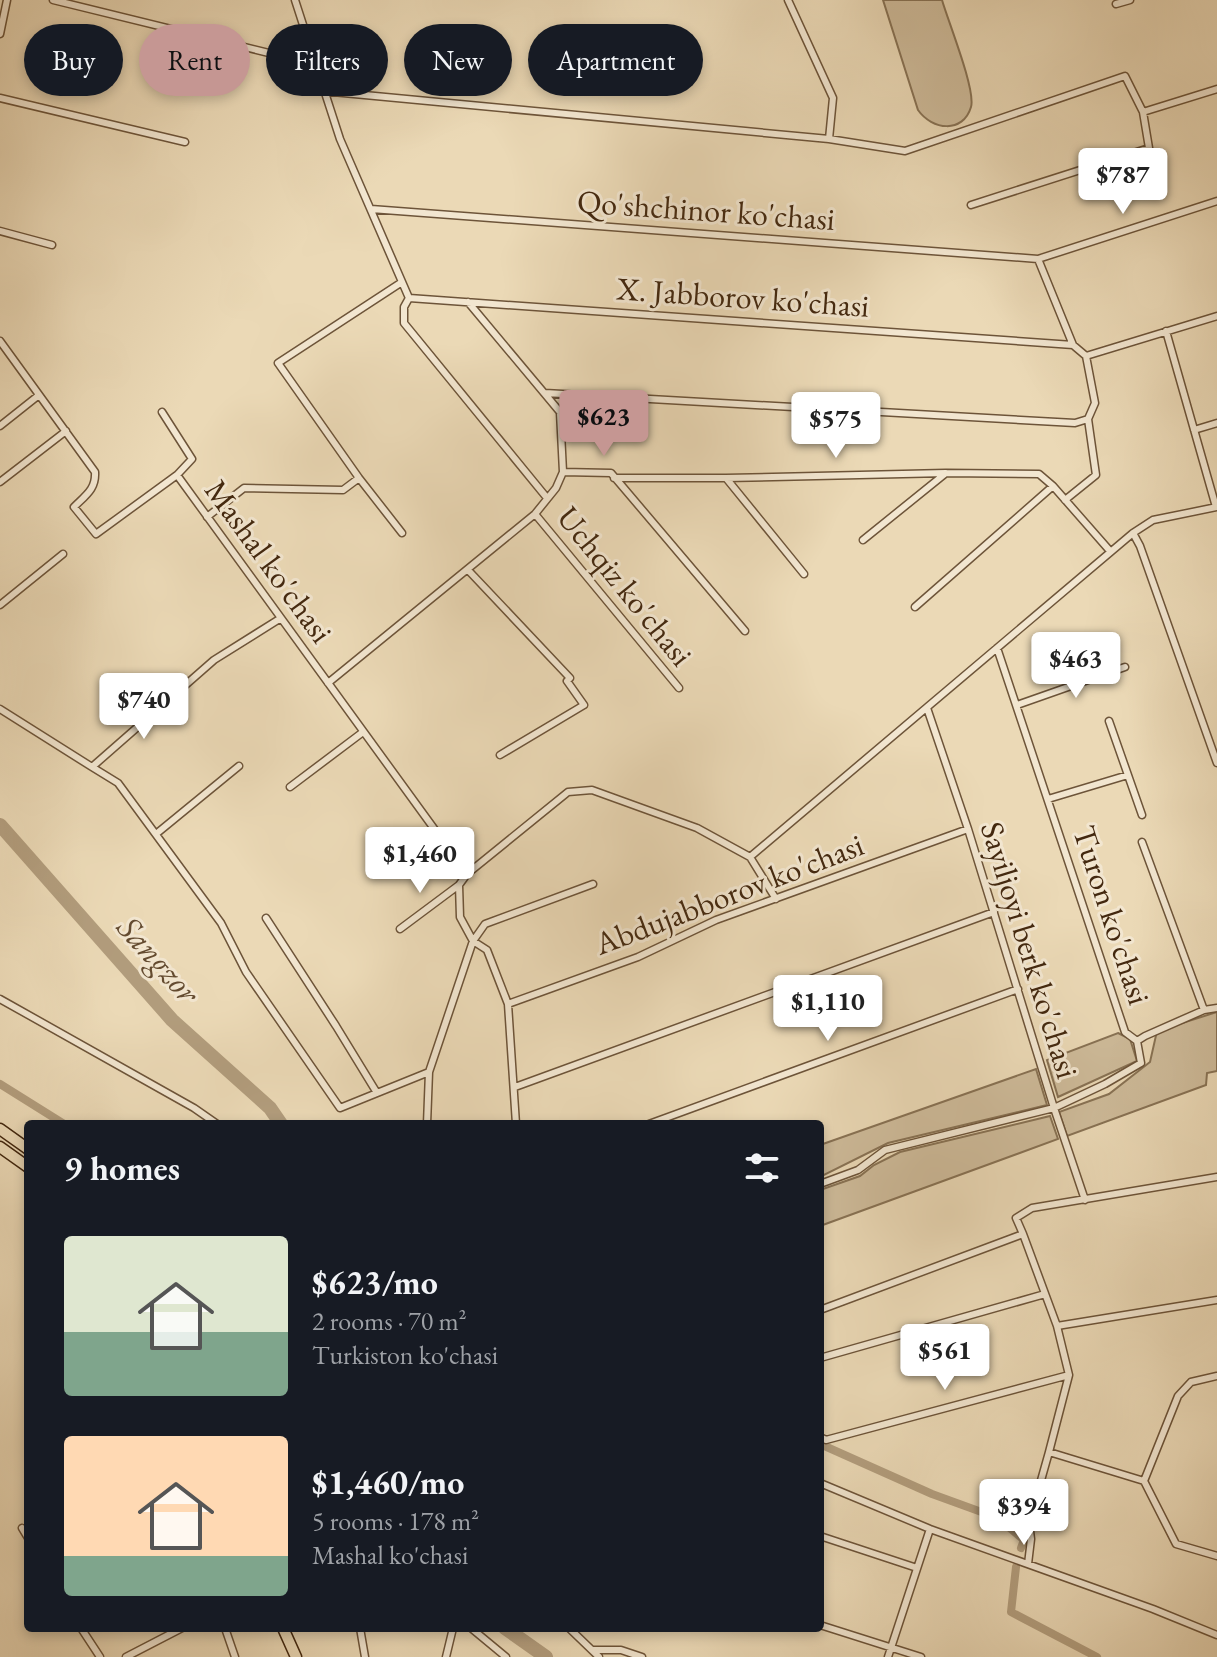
<!DOCTYPE html>
<html lang="en">
<head>
<meta charset="utf-8">
<style>
  body { margin:0; font-family:"EB Garamond",serif; background:#242831; color:#f1f3f6; height:100vh; display:flex; flex-direction:column; font-size:30px; white-space:nowrap }
  * { box-sizing:border-box; margin:0 }
  p { font-size:26px; color:#9ea1a6 }
  .icon { flex:none; width:44px; height:44px; fill:none; stroke:currentColor; stroke-width:2; stroke-linecap:round; stroke-linejoin:round }
  .map { position:relative; flex:1; overflow:hidden }
  .side { position:absolute; left:24px; top:1120px; width:800px; height:512px; display:flex; flex-direction:column; background:#171b24; border-radius:8px; box-shadow:0 4px 12px #0003 }
  .side>* { flex:none }
  .guide { position:absolute; left:24px; top:24px; width:800px; height:72px; display:flex; gap:16px }
  .price { position:absolute; translate:-50% -68px; padding:0 18px; border-radius:8px; background:#fff; color:#222; font-size:26px; line-height:52px; filter:drop-shadow(0 2px 4px #0008) }
  .price::after { content:''; position:absolute; left:50%; top:48px; width:24px; height:18px; margin-left:-12px; background:inherit; clip-path:polygon(0 0,100% 0,50% 100%) }
  .price.current { background:#c59692; color:#111 }
  ul { padding:0; list-style:none }
  li { display:flex; align-items:center; gap:24px; height:200px; padding:0 40px }
  li span { display:grid; place-items:center; flex:none; width:224px; height:160px; border-radius:8px; color:#555 }
  li>.icon { margin-inline-start:auto }
  span .icon { width:96px; height:96px; fill:#fffc; stroke-width:1 }
  li b { font-size:34px }
  h2 { display:flex; justify-content:space-between; align-items:center; height:96px; padding:0 40px; font-size:34px }
  .pill { padding:0 28px; border-radius:36px; background:#171b24; box-shadow:0 4px 12px #0003; font-size:28px; line-height:72px }
  .pill.current { background:#c59692; color:#111 }
  .map>svg:first-child { display:block }
  .green { fill:#cebb9a; stroke:#887254; stroke-width:2 }
  .lines { fill:none; stroke-linecap:round; stroke-linejoin:round }
  .canal { stroke:#b29d7d; stroke-width:8 }
  .river { stroke:#b29d7d; stroke-width:14 }
  .street-casing { stroke:#6d5439; stroke-width:9 }
  .primary-casing { stroke:#43280f; stroke-width:13 }
  .street { stroke:#f2e6d0; stroke-width:6 }
  .primary { stroke:#ebd9b6; stroke-width:10 }
  .labels { text-anchor:middle; stroke-width:6; stroke-linejoin:round; paint-order:stroke }
  .street-label { font-size:32px; fill:#43280f; stroke:#f2e6d0 }
  .water-label { font-size:34px; font-style:italic; fill:#644b30; stroke:#f2e6d0 }
</style>
</head>
<body>
<div class="map">
<svg width="1217" height="1657" viewBox="0 0 1217 1657">
  <rect width="100%" height="100%" fill="#ebd9b6"/>
  <filter id="stains"><feTurbulence type="fractalNoise" baseFrequency=".0025" numOctaves="4"/><feColorMatrix values="0 0 0 0 .2 0 0 0 0 .09 0 0 0 0 .02 0 0 0 .5 -.17"/></filter>
  <radialGradient id="worn" r=".72"><stop offset=".6" stop-color="#630" stop-opacity="0"/><stop offset="1" stop-color="#630" stop-opacity=".3"/></radialGradient>
  <!-- green -->
  <path class="green" d="M883 0H942C948 21 976 90 971 107 963 134 932 130 918 110Z
    M1217 1012V1071L1207 1073 1206 1085 1067 1136 1059 1112 1109 1094 1150 1062 1157 1031Z
    M1118 1033 1130 1039 1137 1061 1058 1097 1047 1060Z
    M1036 1069 1047 1105 888 1143 820 1177V1145Z
    M1050 1116 1058 1139 820 1226V1190L860 1176 874 1165 900 1152Z"/>
  <g class="lines">
    <!-- canal -->
    <path class="canal" d="M0 1084 64 1124
      M820 1444 932 1494 998 1518 1024 1540 1021 1548
      M1016 1567 1011 1612 1097 1657"/>
    <!-- river -->
    <path class="river" d="M0 825 172 1020 270 1108 281 1124
      M505 1628 546 1657"/>
    <!-- street casing -->
    <g class="street-casing">
      <path id="street" d="M53 0 314 64
        M295 0 340 139 409 298 404 307V323L547 498
        M788 0 833 98 829 139
        M1116 4 1130 0
        M0 34 7 0
        M322 91 829 139 905 151 1125 76 1143 112 1217 89
        M0 98 185 142
        M971 205 1149 148 1143 112
        M371 209 1038 259 1217 201
        M0 231 52 245
        M1038 259 1073 345 1086 356 1095 403 1088 419 1096 475 1065 500
        M402 282 278 363 359 478 402 533
        M409 298 1073 345
        M468 302 560 412 563 472 611 473 745 631
        M1166 331 1216 507
        M0 341 95 472C96 489 86 495 74 507L96 534 177 475 467 874
        M1086 356 1217 316
        M545 393 1075 423 1088 419
        M162 412 192 459 177 475
        M0 426 39 395
        M1194 430 1217 423
        M614 478H726L804 574
        M726 478 946 473
        M0 482 66 431
        M535 514 679 688
        M207 517 244 488 343 490 359 478
        M1133 533 1140 546 1217 763
        M863 540 946 473 1039 474 1053 486 1110 551
        M468 570 570 678 567 681 584 705 500 755
        M0 605 63 554
        M915 607 1053 486
        M997 648 1125 1032 1137 1041
        M328 683 535 514 556 488 563 472
        M1017 705 1125 667
        M0 709 92 767 214 660 281 618
        M1109 721 1142 815
        M92 767 118 783 221 923 246 972 340 1108 429 1072
        M290 787 363 732
        M1048 799 1128 775
        M156 834 239 766
        M1142 842 1204 1010
        M750 857 1133 533 1153 520 1217 507
        M266 918 336 1026 377 1093
        M400 929 459 885
        M0 999 194 1108 217 1124
        M508 1004 638 957 716 920 968 829
        M515 1087 994 912
        M427 1124 429 1072 473 941 485 924 593 884
        M516 1124 508 1004 487 950 473 941 460 917 459 885 467 874 568 792 592 790 697 828 750 857 776 899
        M649 1124 1018 989
        M820 1184 858 1170 885 1150 1054 1108 968 829 927 708
        M1085 1200 1054 1108 1105 1084 1141 1063 1137 1041 1145 1036 1204 1010 1217 1008
        M1023 1234 1057 1326 1069 1375 1049 1452 1144 1481 1178 1396 1191 1382 1217 1376
        M820 1310 1023 1234 1016 1218 1032 1208 1217 1177
        M1057 1326 1217 1300
        M820 1358 1045 1294
        M820 1437 826 1440 1069 1375
        M1144 1481 1176 1544 1217 1556
        M820 1483 930 1529 1153 1609 1217 1635
        M22 1528 28 1538
        M820 1536 917 1568
        M1028 1564 1031 1539 1029 1523 1049 1452
        M820 1625 921 1657
        M81 1628 100 1657
        M225 1628 235 1657
        M360 1628 365 1657
        M471 1628 506 1657
        M569 1628 599 1657
        M592 1650H621L642 1657
        M126 1657 182 1628
        M446 1657 453 1628
        M888 1657 930 1529"/>
    </g>
    <!-- primary casing -->
    <g class="primary-casing">
      <path id="primary" d="M0 1129 28 1149
        M0 1147 28 1167
        M283 1628 296 1657"/>
    </g>
    <!-- street -->
    <use href="#street" class="street"/>
    <!-- primary -->
    <use href="#primary" class="primary"/>
  </g>
  <g class="labels">
    <!-- street labels -->
    <g class="street-label">
      <text transform="translate(706 210) rotate(4)" y="11">Qo'shchinor ko'chasi</text>
      <text transform="translate(743 297) rotate(4)" y="11">X. Jabborov ko'chasi</text>
      <text transform="translate(269 561) rotate(54)" y="11">Mashal ko'chasi</text>
      <text transform="translate(625 586) rotate(51)" y="11">Uchqiz ko'chasi</text>
      <text transform="translate(729 894) rotate(-21)" y="11">Abdujabborov ko'chasi</text>
      <text transform="translate(1112 915) rotate(72)" y="11">Turon ko'chasi</text>
      <text transform="translate(1030 950) rotate(73)" y="11">Sayiljoyi berk ko'chasi</text>
    </g>
    <!-- water labels -->
    <g class="water-label">
      <text transform="translate(159 959) rotate(48)" y="12">Sangzor</text>
    </g>
  </g>
  <rect width="100%" height="100%" filter="url(#stains)"/>
  <rect width="100%" height="100%" fill="url(#worn)"/>
</svg>
<b class="price" style="left:1123px;top:216px">$787</b>
<b class="price current" style="left:604px;top:458px">$623</b>
<b class="price" style="left:836px;top:460px">$575</b>
<b class="price" style="left:1076px;top:700px">$463</b>
<b class="price" style="left:144px;top:741px">$740</b>
<b class="price" style="left:420px;top:895px">$1,460</b>
<b class="price" style="left:828px;top:1043px">$1,110</b>
<b class="price" style="left:945px;top:1392px">$561</b>
<b class="price" style="left:1024px;top:1547px">$394</b>
<div class="guide">
<a class="pill">Buy</a>
<a class="pill current">Rent</a>
<a class="pill">Filters</a>
<a class="pill">New</a>
<a class="pill">Apartment</a>
</div>
<section class="side">
<h2>9 homes<svg class="icon" aria-label="filters" viewBox="0 0 24 24"><path d="M4 7h16M4 17h16"/><circle cx="9" cy="7" r="2"/><circle cx="15" cy="17" r="2"/></svg></h2>
<ul>
<li><span style="background:linear-gradient(#dfe7d0 60%,#7fa58c 0)"><svg class="icon" aria-label="home" viewBox="0 0 24 24"><path d="M3 11l9-7 9 7M6 9v11h12V9"/></svg></span><div><b>$623/mo</b><p>2 rooms · 70 m²</p><p>Turkiston ko'chasi</p></div></li>
<li><span style="background:linear-gradient(#ffd9b3 75%,#7fa58c 0)"><svg class="icon" aria-label="home" viewBox="0 0 24 24"><path d="M3 11l9-7 9 7M6 9v11h12V9"/></svg></span><div><b>$1,460/mo</b><p>5 rooms · 178 m²</p><p>Mashal ko'chasi</p></div></li>
</ul>
</section>
</div>
</body>
</html>
